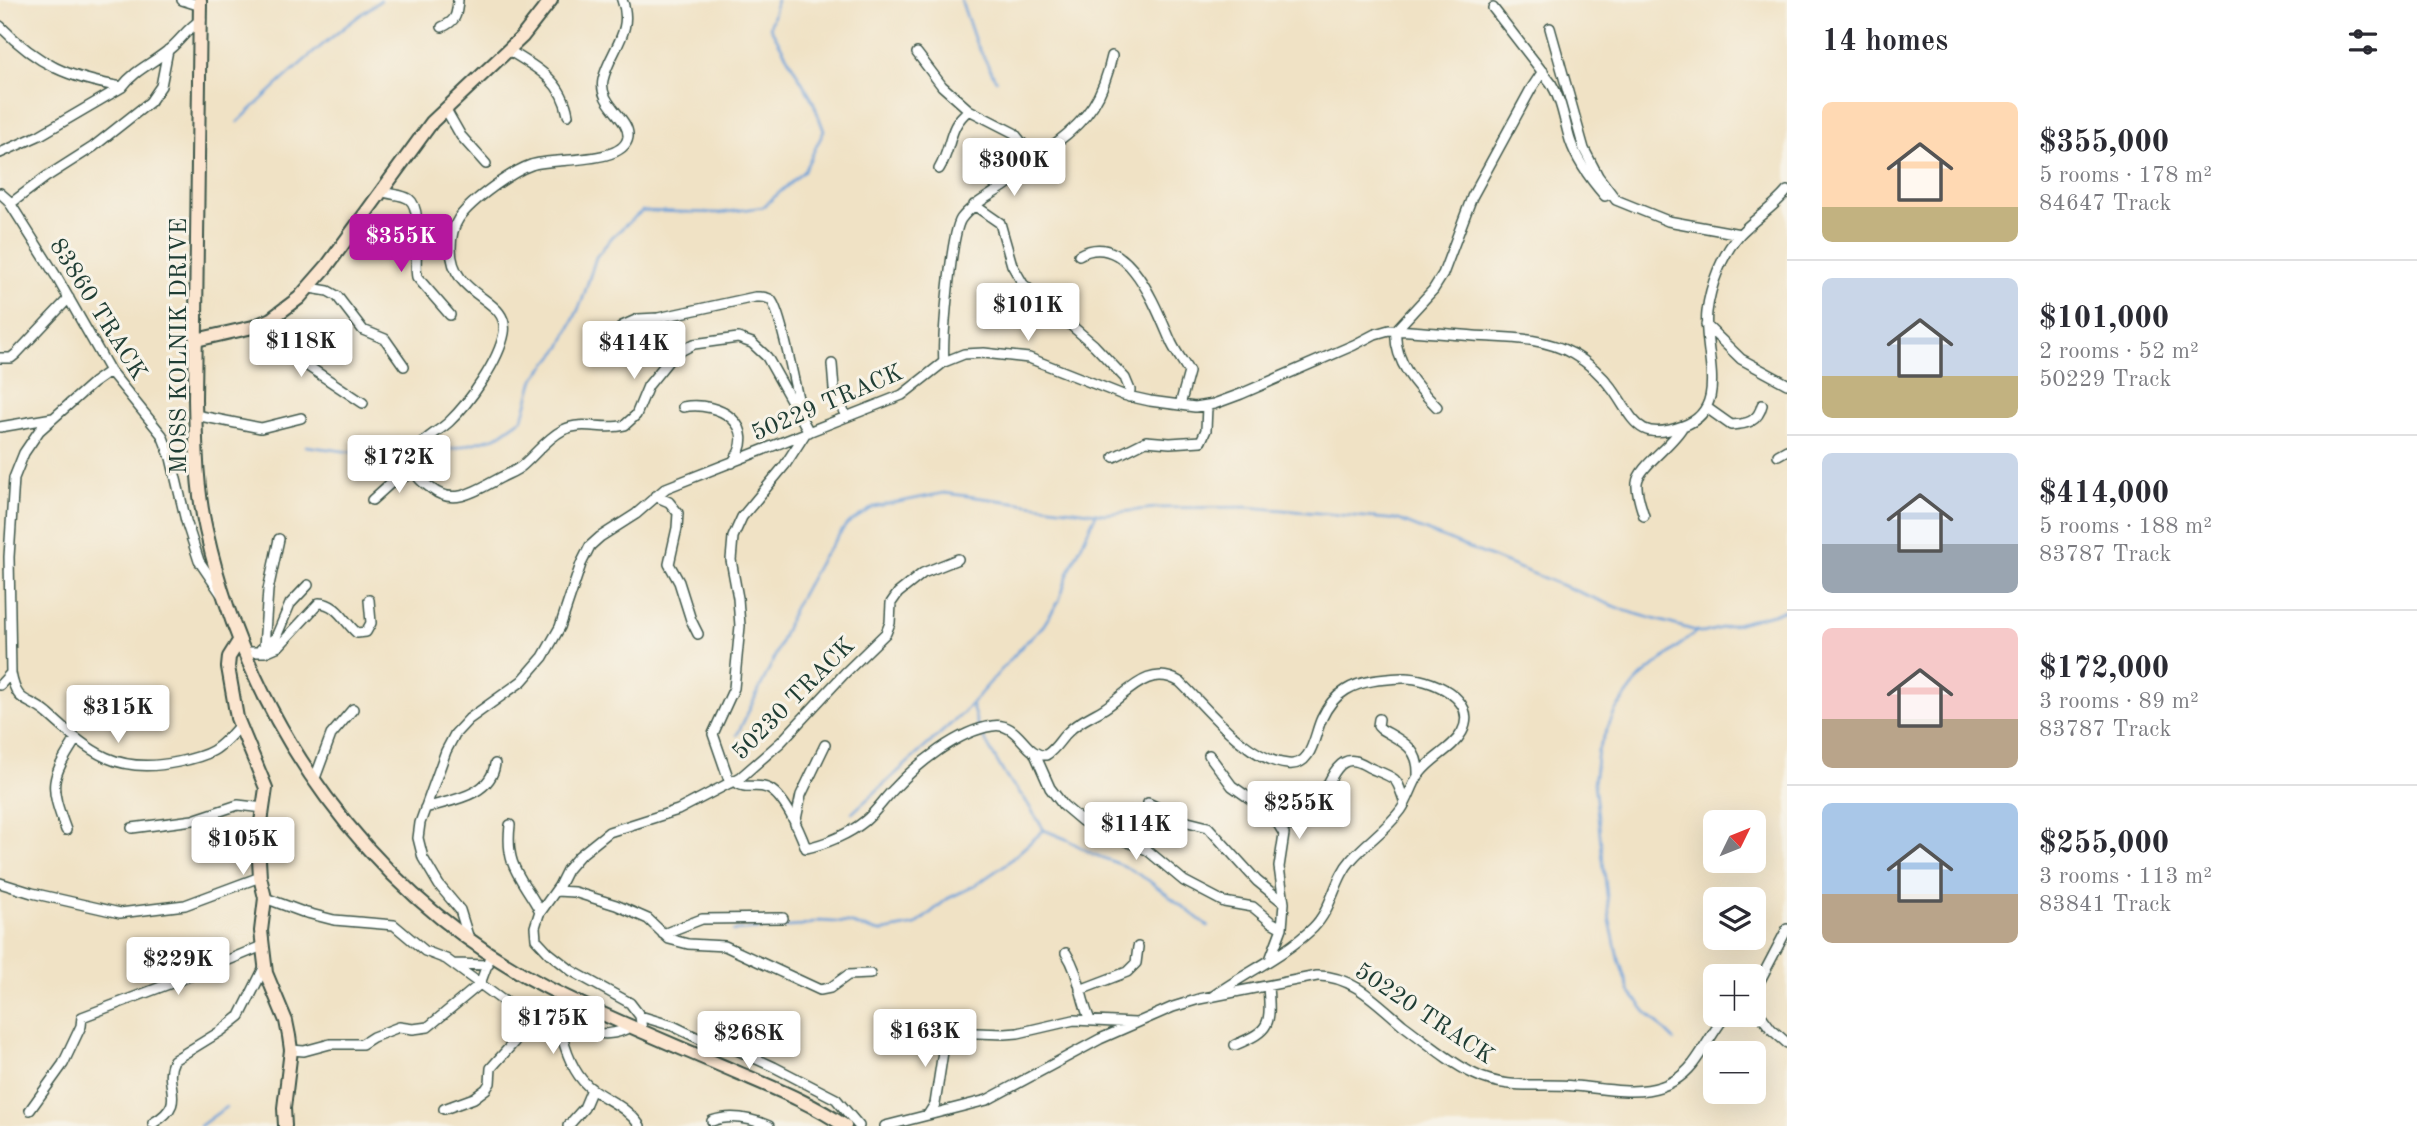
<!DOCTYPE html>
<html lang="en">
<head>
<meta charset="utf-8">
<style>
  body { margin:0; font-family:"Old Standard TT",serif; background:#f2f2f3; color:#2b2b33; height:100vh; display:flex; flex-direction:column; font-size:26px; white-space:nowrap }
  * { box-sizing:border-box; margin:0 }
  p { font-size:23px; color:#7c7c81 }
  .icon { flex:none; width:38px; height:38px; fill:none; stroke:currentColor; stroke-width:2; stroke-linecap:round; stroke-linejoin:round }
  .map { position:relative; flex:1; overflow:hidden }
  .details { display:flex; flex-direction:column; background:#fff; width:630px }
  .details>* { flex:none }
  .needle { width:46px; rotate:47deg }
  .controls { position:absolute; left:1703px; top:810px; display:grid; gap:14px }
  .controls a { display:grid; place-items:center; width:63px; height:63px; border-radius:10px; background:#fff; box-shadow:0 7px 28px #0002; font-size:35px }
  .price { position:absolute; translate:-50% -60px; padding:0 16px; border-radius:7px; background:#fff; color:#222; font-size:23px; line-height:46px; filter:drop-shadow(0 2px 4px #0008) }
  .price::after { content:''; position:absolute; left:50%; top:42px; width:21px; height:16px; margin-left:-10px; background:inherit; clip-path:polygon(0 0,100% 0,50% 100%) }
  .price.current { background:#b5179e; color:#fff }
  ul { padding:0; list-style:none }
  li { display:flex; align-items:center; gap:21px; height:175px; padding:0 35px }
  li+li { border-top:2px solid #e1e1e2 }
  li span { display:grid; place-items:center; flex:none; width:196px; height:140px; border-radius:10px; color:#555 }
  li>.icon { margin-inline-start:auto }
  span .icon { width:84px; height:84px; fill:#fffc; stroke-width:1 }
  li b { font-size:30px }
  h2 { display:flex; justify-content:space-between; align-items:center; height:84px; padding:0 35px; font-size:30px }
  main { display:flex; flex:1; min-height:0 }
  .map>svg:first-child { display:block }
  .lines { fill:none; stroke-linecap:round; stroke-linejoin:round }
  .stream { stroke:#6da0d8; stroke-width:2.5 }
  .street-casing { stroke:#3e564a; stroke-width:12 }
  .secondary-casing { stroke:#3e564a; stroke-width:16 }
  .street { stroke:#fff; stroke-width:9 }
  .secondary { stroke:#fbe5cf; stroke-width:12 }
  .labels { text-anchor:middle; stroke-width:6; stroke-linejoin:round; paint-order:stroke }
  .street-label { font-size:24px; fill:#1f3d34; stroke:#f7f3e8 }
</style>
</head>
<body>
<main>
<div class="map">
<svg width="1787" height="1126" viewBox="0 0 1787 1126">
  <rect width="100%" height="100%" fill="#f7f3e8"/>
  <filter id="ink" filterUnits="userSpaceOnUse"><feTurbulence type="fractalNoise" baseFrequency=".0143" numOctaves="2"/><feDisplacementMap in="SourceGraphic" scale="14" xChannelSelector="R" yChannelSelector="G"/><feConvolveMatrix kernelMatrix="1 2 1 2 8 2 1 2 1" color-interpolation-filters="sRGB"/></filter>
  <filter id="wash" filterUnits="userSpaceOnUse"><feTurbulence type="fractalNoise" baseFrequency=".00686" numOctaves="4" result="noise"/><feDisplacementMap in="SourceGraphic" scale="28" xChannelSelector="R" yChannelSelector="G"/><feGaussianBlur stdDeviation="1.57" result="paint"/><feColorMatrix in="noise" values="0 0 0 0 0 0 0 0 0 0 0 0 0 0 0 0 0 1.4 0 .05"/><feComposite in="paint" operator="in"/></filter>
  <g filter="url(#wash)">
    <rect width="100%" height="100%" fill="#f0e2c5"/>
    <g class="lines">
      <!-- stream -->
      <path class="stream" d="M961 0 975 41 996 80
        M238 122C283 79 329 36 381 0
        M306 446 410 460
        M416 459 496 437 523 418 534 379 561 347 582 301 596 257 613 236 642 211 720 213 763 207 804 171 824 131 813 101 770 27 777 0
        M972 706 978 727
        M981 733 1006 777 1024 798 1044 830 1066 839 1093 854 1124 866 1148 880 1208 926
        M737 735 773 661 793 610 821 559 847 524 874 507 944 493 1105 514 1155 508 1247 507 1399 520 1626 611 1703 633 1787 610
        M852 813 963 713 1026 642 1043 626 1059 601 1069 571 1096 514
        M733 931 802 926 820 921 849 923 879 932 916 925 947 899 974 886 1006 864 1044 830
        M1674 1040 1647 1013 1629 991 1617 953 1610 921 1594 783 1598 750 1615 711 1639 679 1697 631
        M200 1126 226 1107"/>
    </g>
  </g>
  <g filter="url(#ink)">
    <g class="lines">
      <!-- street casing -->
      <g class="street-casing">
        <path id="street" d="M182 0 201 6
          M622 0C635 31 609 52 603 80 598 104 630 118 628 137 624 165 553 157 531 165 511 172 472 200 459 218 453 227 451 238 451 248 451 299 510 297 504 333 499 361 469 403 449 422 438 432 424 438 417 450 413 457 412 463 414 470 418 480 424 483 432 489 454 507 479 489 500 478 507 474 517 471 523 465 537 453 546 439 563 430 583 420 604 431 625 425L636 415 648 386 673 355 694 344 738 338 752 343 767 357 809 432
          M1493 8 1551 83C1562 101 1564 120 1570 140 1577 161 1591 180 1605 196
          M0 26C38 65 69 78 122 87
          M442 27C456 21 457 15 458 0
          M1550 28 1584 149 1598 176 1616 200 1668 221 1740 234
          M508 50C536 67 562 80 568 115
          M917 53 942 86 969 110 1014 133 1033 157
          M445 108 461 136 486 164
          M0 153 40 135 122 87C135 69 156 62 172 47 182 38 189 27 201 20
          M939 169C953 146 947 127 969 110
          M381 191C390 195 401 194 409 199 424 210 413 259 417 277L450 315
          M0 193 8 200 56 276 110 371 162 435 171 458 186 521 199 561 222 595
          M10 204 46 177 93 147 150 102 161 86 168 50
          M974 205 1000 223 1012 265 1023 284 1094 345 1125 378 1130 390 1129 397
          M1079 255C1129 228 1157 311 1172 344 1177 354 1184 363 1189 372L1180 405
          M310 288 328 291 337 296 363 330 385 339 404 366
          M271 319 309 367 363 403
          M1706 325 1741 359 1787 384
          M622 326 638 319 658 318 755 297C760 297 766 296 771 300 781 311 795 388 800 407
          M0 358H11L16 354 69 298
          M944 362C942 341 951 234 961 219 972 204 992 195 1007 184 1018 177 1024 165 1033 157 1040 151 1049 148 1056 143 1089 118 1103 97 1112 56
          M832 364 834 389 846 417
          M110 371 93 383 39 431 24 453 14 478 9 557 11 673C17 706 27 696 48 714 91 753 117 775 178 762 211 755 218 751 240 725
          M683 407C719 400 761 426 732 463
          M1437 407C1417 387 1393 361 1396 330L1433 290 1443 274 1472 197 1531 89 1543 71
          M1707 408 1731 425C1747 424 1758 422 1762 405
          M195 415 261 428 301 418
          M0 427 53 418
          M1778 455 1787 450
          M1114 457 1146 441 1170 443 1201 441 1206 430 1207 406
          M655 496 669 502 678 513 677 528 669 564 679 582 691 620 698 634
          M372 500 392 482 415 472
          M1644 516C1641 506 1636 493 1637 483 1638 467 1673 445 1683 426
          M264 647 268 590 279 539
          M261 649 276 637 290 604 308 585
          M243 652H265L279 646 319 603C337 603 345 623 357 633L366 632 371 623 369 600
          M0 685 11 673
          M1379 719 1378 726 1381 729C1401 741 1419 747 1418 774
          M1034 752 1050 788 1063 805 1082 821 1097 829 1147 850 1184 881 1224 902 1253 907 1271 922 1282 928
          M1209 755 1232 786 1272 814 1284 834 1279 867 1284 903 1282 928 1271 957
          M314 781 331 735 353 709
          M735 781C745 791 755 783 767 788 784 794 800 832 806 848 826 844 849 834 865 821 876 812 884 799 894 789 917 764 958 731 992 726 1020 721 1024 757 1046 755 1056 749 1060 739 1068 732 1078 721 1093 716 1105 708 1128 693 1149 663 1180 682 1209 710 1246 760 1288 764 1313 767 1314 734 1322 718 1327 707 1336 696 1346 690 1362 680 1384 679 1403 678 1428 677 1480 698 1462 732 1453 749 1432 757 1420 773 1412 784 1409 799 1401 810 1387 829 1367 842 1352 859 1334 879 1333 908 1313 928 1284 956 1245 973 1212 997
          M730 783 713 734 734 688 740 626 738 598 731 560 733 537 742 517 785 465 805 434
          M1148 803 1188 822 1208 827 1257 881 1284 903
          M425 808C451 800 491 796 495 764
          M795 824 801 795 825 745
          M510 825C505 868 521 876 540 911
          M1281 826C1288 825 1296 826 1302 823 1324 812 1329 755 1355 761 1362 762 1368 768 1375 770 1400 780 1396 779 1405 803
          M132 828 193 820 238 805 264 808
          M66 830C49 784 50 780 76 739
          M0 883 32 893 120 913 185 905 260 877
          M556 891 574 892 616 905 648 919 669 939 688 944 725 946 820 990 830 988 848 975 870 974
          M265 898 303 912 334 920 394 925 425 951 446 959 502 1000 544 1020 562 1034
          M663 934 702 919 783 918
          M469 939 460 910 439 885 423 858 418 838 420 823 446 751 455 734 469 719 522 681 543 657 560 627 581 564 590 546 600 537 636 514 666 488 902 395 944 362 964 354 984 353 1029 358 1123 395 1150 401 1195 407 1214 404 1241 394 1354 345 1375 334 1389 330C1418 331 1446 334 1474 336 1508 338 1543 337 1573 354 1589 363 1602 375 1613 390 1634 419 1637 443 1683 426 1732 409 1702 350 1707 312 1710 286 1722 254 1740 234 1754 219 1773 208 1787 191
          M1066 953C1080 974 1080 998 1090 1020
          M454 964 488 965
          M1080 990 1127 972 1136 963 1138 947
          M1754 992 1787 929
          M1754 1006 1771 1029 1787 1043
          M640 1016 673 1026 702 1040 737 1050 774 1067 836 1099 859 1126
          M916 1023 946 1032 1005 1034 1018 1033 1074 1020 1135 1023
          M632 1026C607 1040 594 1031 568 1030L562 1036C567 1055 576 1078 592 1089 610 1102 627 1107 640 1126
          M642 1030 640 1016 630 1003 572 971 549 953 536 939 535 927 539 914 559 886 567 870 579 856 609 832 678 810 741 777 781 742 845 673 886 633 890 623 891 603 898 593 923 573 958 559
          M1235 1045C1271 1030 1271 1025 1268 986
          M291 1050 304 1051 330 1044H362L373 1037 399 1027 413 1029 428 1027 480 984 491 954
          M444 1109 474 1098 486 1089 490 1083 491 1068 515 1041 514 1026 503 1002
          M30 1110 63 1064 81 1026 82 1017 190 976 262 946
          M928 1115 935 1104 946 1032
          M712 1121C731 1114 750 1118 769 1126
          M153 1123C190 1102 161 1086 174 1060L221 1031 240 1016 265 966
          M568 1126 584 1108 592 1089
          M885 1126 987 1100 1100 1039 1173 1007 1199 999 1317 976C1352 975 1378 1004 1403 1025 1425 1041 1449 1062 1474 1074 1506 1090 1539 1083 1574 1086 1616 1089 1662 1103 1693 1064 1705 1048 1714 1030 1726 1015"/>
      </g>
      <!-- secondary casing -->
      <g class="secondary-casing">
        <path id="secondary" d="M200 0 195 399C196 442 196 487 206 530 249 724 370 896 548 988 611 1020 677 1046 741 1074 776 1089 813 1104 845 1126
          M196 340 253 327 271 319 299 298 327 266 432 122 522 37 551 0
          M239 641 229 657 228 667 237 718 266 788 258 843 260 877 265 898 261 931 266 973 286 1021 289 1036 291 1050 284 1108 285 1126"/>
      </g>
      <!-- street -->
      <use href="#street" class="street"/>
      <!-- secondary -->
      <use href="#secondary" class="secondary"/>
    </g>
  </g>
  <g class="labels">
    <!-- street labels -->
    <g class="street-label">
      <text transform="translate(99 309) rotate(58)" y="8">83860 TRACK</text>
      <text transform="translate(178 346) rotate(-90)" y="8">MOSS KOLNIK DRIVE</text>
      <text transform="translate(827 402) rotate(-23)" y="8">50229 TRACK</text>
      <text transform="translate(793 698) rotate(-45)" y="8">50230 TRACK</text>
      <text transform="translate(1425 1013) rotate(34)" y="8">50220 TRACK</text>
    </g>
  </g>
</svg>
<div class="controls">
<a><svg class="needle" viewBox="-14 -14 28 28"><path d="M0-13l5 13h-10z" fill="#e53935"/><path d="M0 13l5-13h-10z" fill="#7c7c81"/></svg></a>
<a><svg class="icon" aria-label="layers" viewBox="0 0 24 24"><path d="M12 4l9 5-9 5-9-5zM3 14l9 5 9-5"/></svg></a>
<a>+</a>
<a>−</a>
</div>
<b class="price" style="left:1014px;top:198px">$300K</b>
<b class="price current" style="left:401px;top:274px">$355K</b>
<b class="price" style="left:1028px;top:343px">$101K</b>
<b class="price" style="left:301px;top:379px">$118K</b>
<b class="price" style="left:634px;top:381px">$414K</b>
<b class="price" style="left:399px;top:495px">$172K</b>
<b class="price" style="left:118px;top:745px">$315K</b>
<b class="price" style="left:1299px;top:841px">$255K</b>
<b class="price" style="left:1136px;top:862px">$114K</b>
<b class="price" style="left:243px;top:877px">$105K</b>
<b class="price" style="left:178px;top:997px">$229K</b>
<b class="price" style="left:553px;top:1056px">$175K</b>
<b class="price" style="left:925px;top:1069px">$163K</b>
<b class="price" style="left:749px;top:1071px">$268K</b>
</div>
<section class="details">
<h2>14 homes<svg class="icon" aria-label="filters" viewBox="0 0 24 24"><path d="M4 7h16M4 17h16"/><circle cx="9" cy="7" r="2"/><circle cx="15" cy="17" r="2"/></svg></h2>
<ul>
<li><span style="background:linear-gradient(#ffd9b3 75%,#c2b280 0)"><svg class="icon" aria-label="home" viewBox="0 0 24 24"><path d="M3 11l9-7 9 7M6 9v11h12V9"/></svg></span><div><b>$355,000</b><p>5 rooms · 178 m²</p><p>84647 Track</p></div></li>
<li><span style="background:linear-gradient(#c9d6e8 70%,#c2b280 0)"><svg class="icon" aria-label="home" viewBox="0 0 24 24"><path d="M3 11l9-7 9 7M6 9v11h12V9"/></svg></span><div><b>$101,000</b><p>2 rooms · 52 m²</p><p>50229 Track</p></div></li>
<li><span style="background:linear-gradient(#c9d6e8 65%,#9aa5b1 0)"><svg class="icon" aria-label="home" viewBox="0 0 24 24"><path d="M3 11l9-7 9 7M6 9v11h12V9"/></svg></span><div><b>$414,000</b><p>5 rooms · 188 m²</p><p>83787 Track</p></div></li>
<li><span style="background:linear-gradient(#f6c9c9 65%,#b9a48a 0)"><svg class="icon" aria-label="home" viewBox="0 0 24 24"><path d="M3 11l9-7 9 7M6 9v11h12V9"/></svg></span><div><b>$172,000</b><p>3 rooms · 89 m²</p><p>83787 Track</p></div></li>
<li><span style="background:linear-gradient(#a9c7e8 65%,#b9a48a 0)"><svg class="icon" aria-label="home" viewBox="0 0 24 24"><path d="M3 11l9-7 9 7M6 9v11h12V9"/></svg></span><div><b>$255,000</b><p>3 rooms · 113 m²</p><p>83841 Track</p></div></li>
</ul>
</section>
</main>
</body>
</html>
